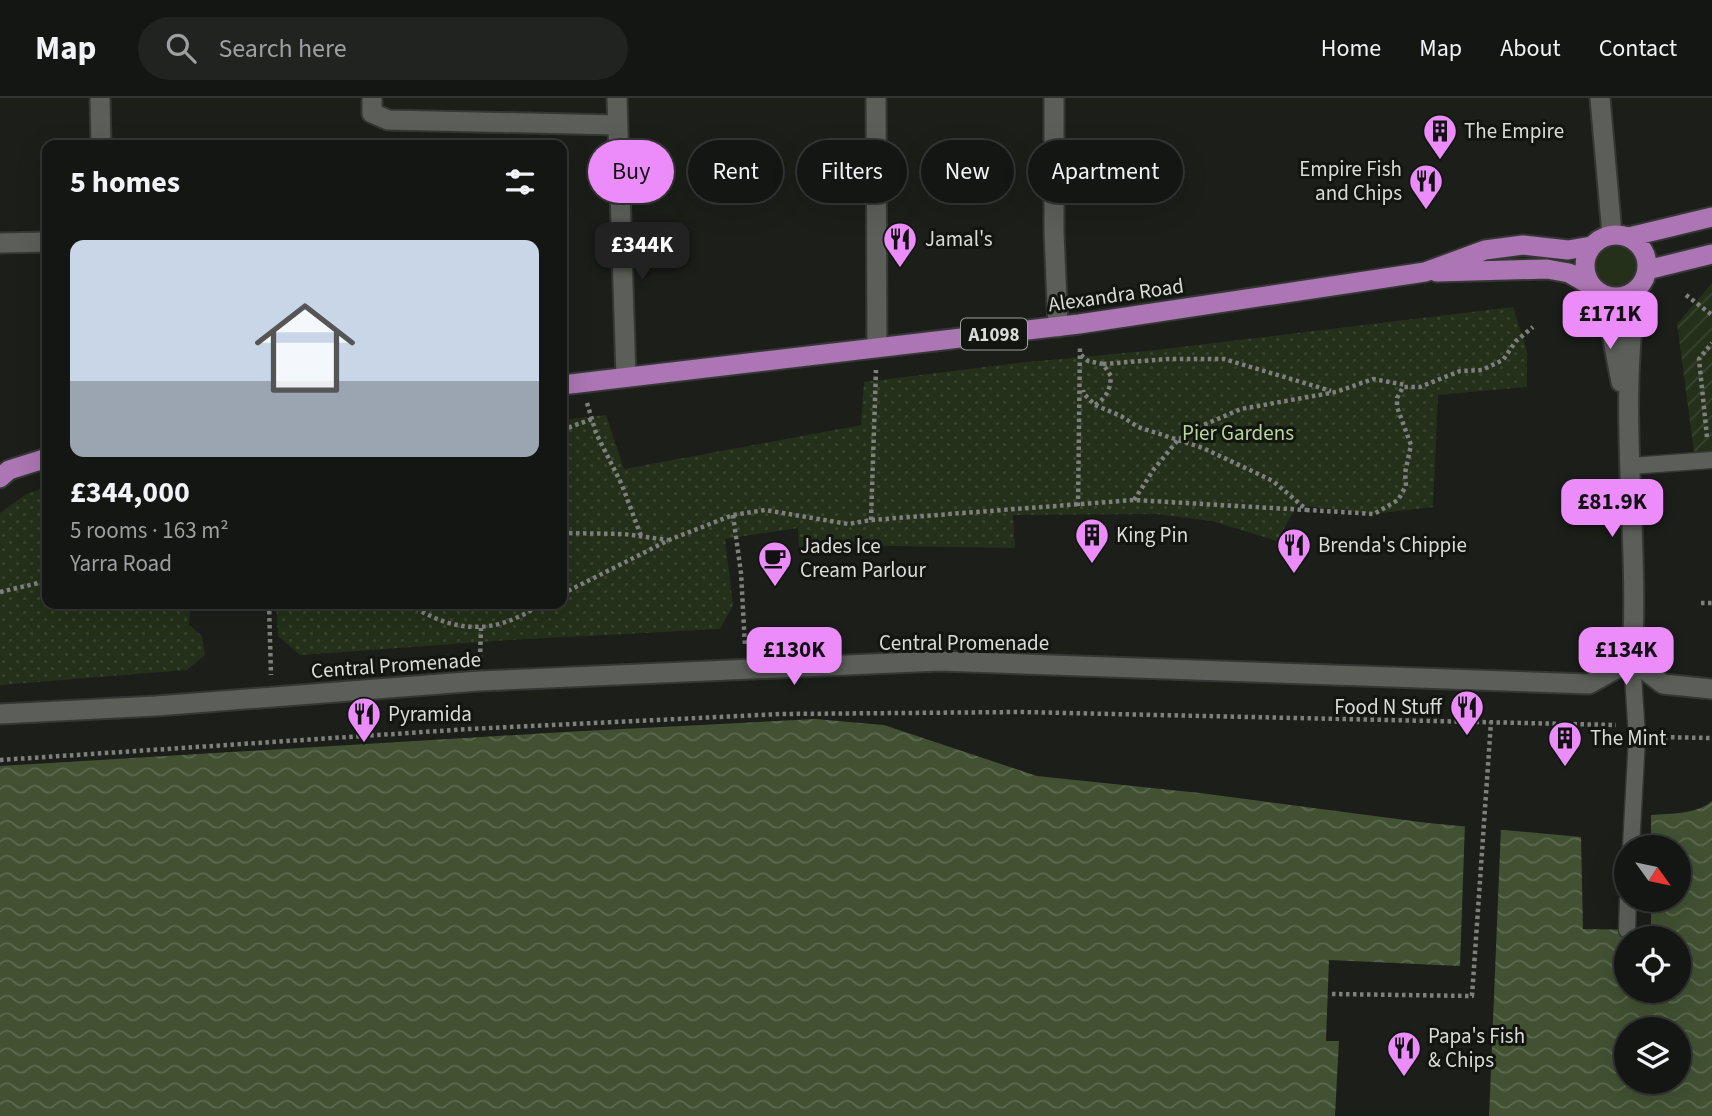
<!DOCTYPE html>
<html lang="en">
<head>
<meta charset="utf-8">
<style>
  body { margin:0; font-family:"Source Sans 3",sans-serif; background:#212321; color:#f1f3f6; height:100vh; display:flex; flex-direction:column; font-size:26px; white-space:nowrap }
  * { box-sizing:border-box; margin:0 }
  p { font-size:23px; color:#9d9fa0 }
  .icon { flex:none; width:38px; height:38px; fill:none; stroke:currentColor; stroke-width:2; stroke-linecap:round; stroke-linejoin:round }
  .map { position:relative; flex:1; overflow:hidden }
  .drawer { position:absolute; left:42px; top:42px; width:525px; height:469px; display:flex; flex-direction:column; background:#141613; border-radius:14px; box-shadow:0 7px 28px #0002,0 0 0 2px #333533 }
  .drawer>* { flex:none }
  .guide { position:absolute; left:588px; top:42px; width:665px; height:63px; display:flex; gap:14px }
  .needle { width:46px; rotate:123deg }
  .fabs { position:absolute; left:1614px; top:737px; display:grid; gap:14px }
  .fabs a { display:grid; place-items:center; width:77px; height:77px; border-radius:50%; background:#141613; box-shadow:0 7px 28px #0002,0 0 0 2px #333533; font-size:35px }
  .price { position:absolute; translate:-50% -60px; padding:0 16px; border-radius:14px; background:#ec8cfa; color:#111; font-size:23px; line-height:46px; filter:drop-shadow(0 2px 4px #0008) }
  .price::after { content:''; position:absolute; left:50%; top:42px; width:21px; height:16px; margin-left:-10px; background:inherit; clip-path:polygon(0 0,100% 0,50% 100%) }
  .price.current { background:#222; color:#fff }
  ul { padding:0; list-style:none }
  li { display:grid; align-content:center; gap:14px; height:371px; padding:0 28px }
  li span { display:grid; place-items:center; height:217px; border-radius:14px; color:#555 }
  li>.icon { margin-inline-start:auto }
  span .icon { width:126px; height:126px; fill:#fffc; stroke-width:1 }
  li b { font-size:30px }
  h2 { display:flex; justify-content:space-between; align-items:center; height:84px; padding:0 28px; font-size:30px }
  .pill { padding:0 24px; border-radius:32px; background:#141613; box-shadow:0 7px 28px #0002,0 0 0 2px #333533; font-size:24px; line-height:63px }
  .pill.current { background:#ec8cfa; color:#111 }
  header { display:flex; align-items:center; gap:42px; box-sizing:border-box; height:98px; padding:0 35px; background:#141613; border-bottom:2px solid #333533 }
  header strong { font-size:33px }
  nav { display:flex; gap:38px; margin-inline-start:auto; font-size:24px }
  .search { width:490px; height:63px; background:#212321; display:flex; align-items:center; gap:18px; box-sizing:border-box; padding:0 24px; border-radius:38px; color:#9d9fa0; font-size:26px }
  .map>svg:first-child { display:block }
  .grass { fill:#24301a }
  .park { fill:url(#park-dots) }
  .garden { fill:url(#garden-furrows) }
  .water { fill:url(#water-waves); fill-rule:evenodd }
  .pier { fill:#1b1e19 }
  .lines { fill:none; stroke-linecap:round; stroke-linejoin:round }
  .service-casing { stroke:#353734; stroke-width:19 }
  .minor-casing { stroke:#353734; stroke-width:23 }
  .primary-casing { stroke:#353734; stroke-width:23 }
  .path { stroke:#7d807c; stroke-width:4.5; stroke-dasharray:3.5 3.5; stroke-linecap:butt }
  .service { stroke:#5c5f59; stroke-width:16 }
  .minor { stroke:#5c5f59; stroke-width:19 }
  .primary { stroke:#ac75b3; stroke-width:19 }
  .labels { text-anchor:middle; stroke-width:6; stroke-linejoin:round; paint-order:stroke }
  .shield { fill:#121510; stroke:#9ea09d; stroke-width:2 }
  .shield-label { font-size:19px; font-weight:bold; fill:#dadcd9 }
  .poi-label { font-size:21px; fill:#dadcd9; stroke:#121510; text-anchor:start }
  .street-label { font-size:21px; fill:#dadcd9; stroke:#121510 }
  .park-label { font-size:21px; fill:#b7d59c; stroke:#121510 }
</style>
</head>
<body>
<header>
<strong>Map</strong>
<div class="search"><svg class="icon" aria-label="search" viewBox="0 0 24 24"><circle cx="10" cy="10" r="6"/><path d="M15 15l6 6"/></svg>Search here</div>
<nav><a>Home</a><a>Map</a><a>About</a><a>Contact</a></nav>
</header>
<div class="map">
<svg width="1712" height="1018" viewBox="0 0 1712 1018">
  <defs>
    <pattern id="park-dots" width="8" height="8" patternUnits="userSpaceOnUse" patternTransform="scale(1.75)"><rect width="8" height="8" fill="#24301a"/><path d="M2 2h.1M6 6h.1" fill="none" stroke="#394430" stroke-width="1.8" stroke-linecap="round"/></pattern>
    <pattern id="garden-furrows" width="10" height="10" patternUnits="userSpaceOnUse" patternTransform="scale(1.75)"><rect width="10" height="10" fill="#24301a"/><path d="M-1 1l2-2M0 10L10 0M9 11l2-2" fill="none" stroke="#394430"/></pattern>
    <pattern id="water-waves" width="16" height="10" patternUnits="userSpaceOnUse" patternTransform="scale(1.75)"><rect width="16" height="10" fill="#415132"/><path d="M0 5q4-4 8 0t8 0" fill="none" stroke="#5c694f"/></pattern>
  </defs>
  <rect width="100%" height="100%" fill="#1b1e19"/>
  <!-- grass -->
  <path class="grass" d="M1595 168a21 21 0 1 1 42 0a21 21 0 1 1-42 0Z"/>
  <!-- park -->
  <path class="park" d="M1513 209 1527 253V289L1438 297 1433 409 1374 416 1297 407 1277 443 1212 423 1155 416 1013 417 1015 450 826 447 799 449 798 430 725 441 733 507 720 531 511 542 300 557 278 538 276 506H562V322L606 317 624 371 861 327 864 284 1017 265 1156 252Z
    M47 388V506H191L189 527 202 538 205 557 187 572 0 587V415L25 397Z"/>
  <!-- garden -->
  <path class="garden" d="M1712 185V353L1694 354 1677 226Z"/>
  <!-- water -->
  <path class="water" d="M815 621 884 627 1037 678 1200 695 1428 725 1581 739 1583 831 1651 832V802H1678V749H1651V717C1671 715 1696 717 1712 703V1018H0V668L564 634ZM1626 840H1678V892H1626ZM1626 931H1678V984H1626Z"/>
  <!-- pier -->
  <path class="pier" d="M1465 725 1501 728 1489 1018H1335L1339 943H1326L1329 862 1460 868Z"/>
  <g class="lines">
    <!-- service casing -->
    <g class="service-casing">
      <path id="service" d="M1631 368 1712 362
        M1631 749 1637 639 1632 562
        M1627 832 1628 802"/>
    </g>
    <!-- minor casing -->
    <g class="minor-casing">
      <path id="minor" d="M100 0 101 47
        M372 0V15L388 22 617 27
        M617 0 626 279
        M876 0 877 249
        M1054 0V135L1058 229
        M1600 0 1612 136
        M0 145 47 144
        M1598 194 1610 226 1621 284
        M1632 562C1640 439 1617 314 1637 191
        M0 616 156 608 479 583 939 563 1589 586 1632 562 1663 586 1712 591"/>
    </g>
    <!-- primary casing -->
    <g class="primary-casing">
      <path id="primary" d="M1585 168a31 31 0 1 1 62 0a31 31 0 1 1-62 0Z
        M1629 139 1712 119
        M1647 172 1712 156
        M1437 174 1547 171 1569 175 1593 189
        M562 287 1079 226 1425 174 1485 152 1523 147 1568 152 1591 148
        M0 380 9 372 47 360"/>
    </g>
    <!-- path -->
    <path class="path" d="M1686 197 1712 217
      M1081 257 1088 263 1103 266 1111 278C1110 292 1107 299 1095 307L1084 296 1083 292
      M1103 266 1167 261H1224L1331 293
      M587 305 596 335 622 387 641 438
      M1095 307 1121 318 1138 329 1203 350 1273 383 1307 412 1374 416 1398 402 1406 388 1405 375 1411 347 1397 309V300L1403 289H1420L1460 273 1482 272 1503 262 1516 243 1533 229
      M562 332 592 321
      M1707 339 1699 261 1712 245
      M1134 402 1154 371 1178 342 1192 332 1241 311 1336 294 1373 281 1406 287
      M1078 408 1080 248
      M733 417 741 475 745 548
      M871 422 876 272
      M562 435 624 436 668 442
      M0 494 47 483
      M562 496 669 442 733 417 765 412 848 426 871 422 1134 402 1307 412
      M1701 505H1712
      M269 506 271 577
      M410 506C443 529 481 537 518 519 526 516 534 510 542 506
      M480 561 481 530
      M1657 639 1712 640
      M0 662 469 631 781 616 1021 614 1616 627
      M1332 896 1472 898 1491 624"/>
    <!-- service -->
    <use href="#service" class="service"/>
    <!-- minor -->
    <use href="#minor" class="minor"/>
    <!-- primary -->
    <use href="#primary" class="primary"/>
  </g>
  <!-- icons -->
  <defs>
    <g id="building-pin" transform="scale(1.75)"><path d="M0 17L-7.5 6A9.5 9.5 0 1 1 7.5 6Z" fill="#ec8cfa" stroke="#121510"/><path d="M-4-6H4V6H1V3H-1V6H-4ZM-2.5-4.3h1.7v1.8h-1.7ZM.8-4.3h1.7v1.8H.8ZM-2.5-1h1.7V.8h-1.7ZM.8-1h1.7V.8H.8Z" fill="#111"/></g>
    <g id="restaurant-pin" transform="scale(1.75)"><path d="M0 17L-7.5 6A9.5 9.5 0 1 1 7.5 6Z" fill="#ec8cfa" stroke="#121510"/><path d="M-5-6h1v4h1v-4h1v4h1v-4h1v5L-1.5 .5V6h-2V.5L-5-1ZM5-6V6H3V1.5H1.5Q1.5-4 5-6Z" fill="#111"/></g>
    <g id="cafe-pin" transform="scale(1.75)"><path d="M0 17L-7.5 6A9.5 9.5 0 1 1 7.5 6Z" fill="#ec8cfa" stroke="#121510"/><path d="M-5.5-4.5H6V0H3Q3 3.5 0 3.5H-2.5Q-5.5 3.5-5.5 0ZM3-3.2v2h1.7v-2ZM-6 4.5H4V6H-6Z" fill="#111"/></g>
  </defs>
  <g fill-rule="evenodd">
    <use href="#building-pin" x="1440" y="33"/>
    <use href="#restaurant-pin" x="1426" y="83"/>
    <use href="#restaurant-pin" x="900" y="141"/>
    <use href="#building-pin" x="1092" y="437"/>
    <use href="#restaurant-pin" x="1294" y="447"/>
    <use href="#cafe-pin" x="775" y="460"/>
    <use href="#restaurant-pin" x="1467" y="609"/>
    <use href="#restaurant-pin" x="364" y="616"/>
    <use href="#building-pin" x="1565" y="640"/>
    <use href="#restaurant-pin" x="1404" y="950"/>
  </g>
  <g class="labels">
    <!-- shield labels -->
    <rect class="shield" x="961" y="220.5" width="66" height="31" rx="5"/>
    <g class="shield-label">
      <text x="994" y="243">A1098</text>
    </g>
    <!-- poi labels -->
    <g class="poi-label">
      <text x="1464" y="40">The Empire</text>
      <text x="1402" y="78" text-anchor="end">Empire Fish<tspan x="1402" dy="24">and Chips</tspan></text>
      <text x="925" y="148">Jamal's</text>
      <text x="1116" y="444">King Pin</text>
      <text x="1318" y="454">Brenda's Chippie</text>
      <text x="800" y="455">Jades Ice<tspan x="800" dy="24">Cream Parlour</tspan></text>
      <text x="1442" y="616" text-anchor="end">Food N Stuff</text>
      <text x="388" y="623">Pyramida</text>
      <text x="1590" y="647">The Mint</text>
      <text x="1428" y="945">Papa's Fish<tspan x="1428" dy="24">&amp; Chips</tspan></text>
    </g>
    <!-- street labels -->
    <g class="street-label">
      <text transform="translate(1116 197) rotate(-8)" y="7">Alexandra Road</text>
      <text x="964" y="552">Central Promenade</text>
      <text transform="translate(396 567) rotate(-4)" y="7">Central Promenade</text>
    </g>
    <!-- park labels -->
    <g class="park-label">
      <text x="1238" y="342">Pier Gardens</text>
    </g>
  </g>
</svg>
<div class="fabs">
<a><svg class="needle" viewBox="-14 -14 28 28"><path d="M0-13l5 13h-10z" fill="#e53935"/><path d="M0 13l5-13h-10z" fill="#9d9fa0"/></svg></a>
<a><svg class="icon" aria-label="locate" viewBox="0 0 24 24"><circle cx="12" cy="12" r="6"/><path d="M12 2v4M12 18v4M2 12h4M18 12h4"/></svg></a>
<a><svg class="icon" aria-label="layers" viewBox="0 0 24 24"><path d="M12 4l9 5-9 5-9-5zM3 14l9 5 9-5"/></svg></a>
</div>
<b class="price current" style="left:642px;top:184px">£344K</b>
<b class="price" style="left:1610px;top:253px">£171K</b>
<b class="price" style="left:1612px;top:441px">£81.9K</b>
<b class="price" style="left:794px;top:589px">£130K</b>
<b class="price" style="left:1626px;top:589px">£134K</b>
<div class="guide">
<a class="pill current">Buy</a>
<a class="pill">Rent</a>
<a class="pill">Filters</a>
<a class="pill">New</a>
<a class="pill">Apartment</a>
</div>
<section class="drawer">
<h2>5 homes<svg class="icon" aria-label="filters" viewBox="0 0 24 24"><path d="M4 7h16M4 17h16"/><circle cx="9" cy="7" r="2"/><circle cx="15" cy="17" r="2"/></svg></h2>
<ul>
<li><span style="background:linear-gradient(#c9d6e8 65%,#9aa5b1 0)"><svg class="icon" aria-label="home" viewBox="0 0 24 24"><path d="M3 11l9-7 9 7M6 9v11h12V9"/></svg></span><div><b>£344,000</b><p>5 rooms · 163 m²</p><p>Yarra Road</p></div></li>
</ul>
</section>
</div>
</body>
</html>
